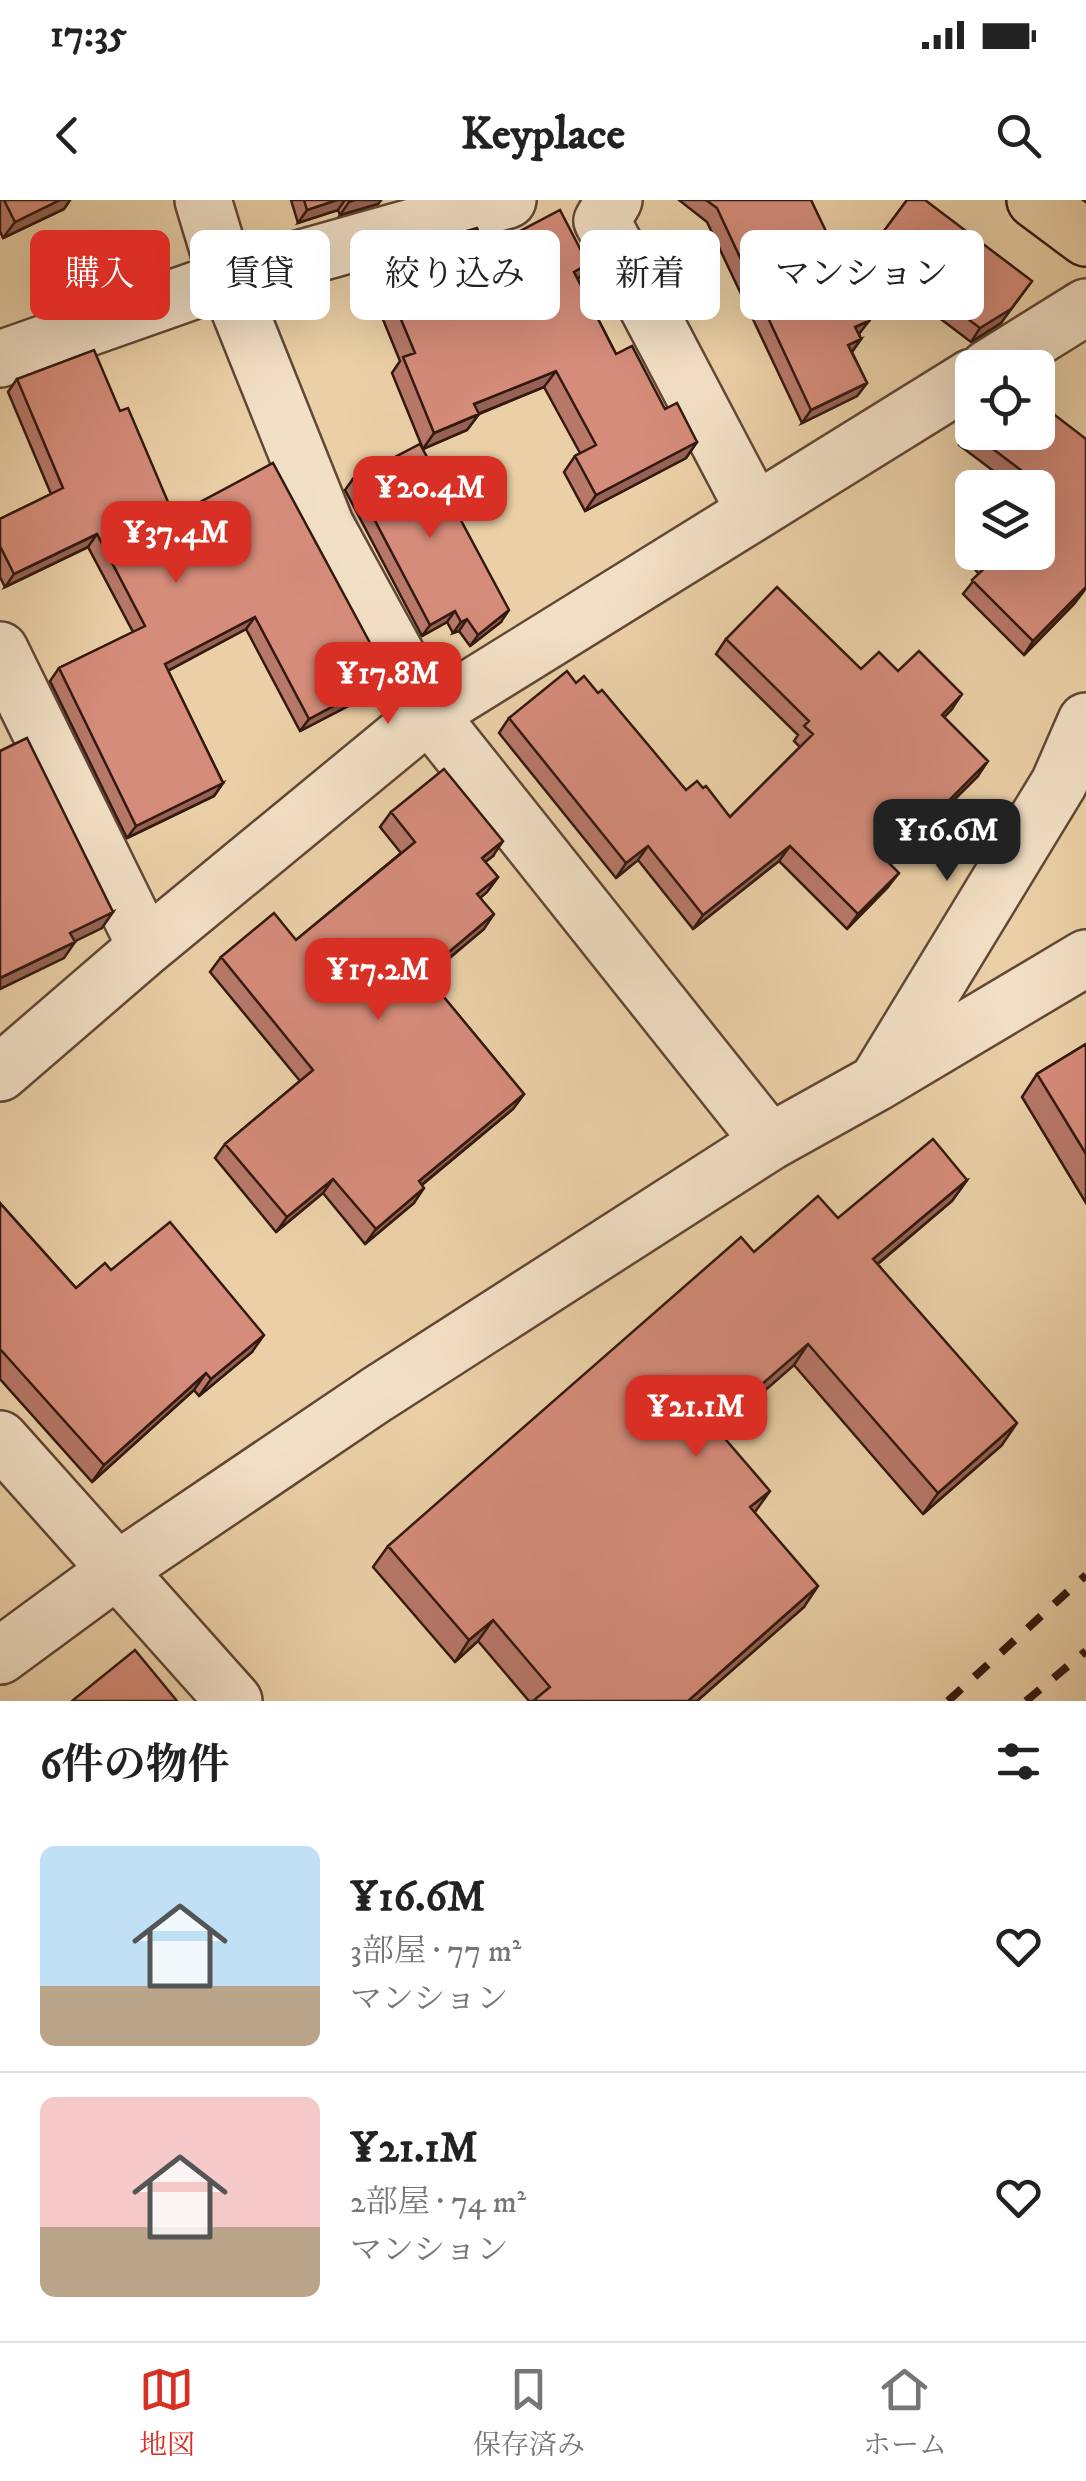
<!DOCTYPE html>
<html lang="ja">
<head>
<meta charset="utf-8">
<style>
  body { margin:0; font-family:"IM FELL DW Pica","Noto Serif JP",serif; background:#f2f2f2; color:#222; height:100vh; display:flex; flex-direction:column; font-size:38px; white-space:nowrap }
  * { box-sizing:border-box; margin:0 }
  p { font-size:32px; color:#767676 }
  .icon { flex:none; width:55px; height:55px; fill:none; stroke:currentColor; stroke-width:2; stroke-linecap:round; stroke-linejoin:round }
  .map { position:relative; height:1501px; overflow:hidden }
  .sheet { display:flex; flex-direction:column; background:#fff; flex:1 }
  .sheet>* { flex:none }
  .guide { position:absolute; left:30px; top:30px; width:1028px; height:90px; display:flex; gap:20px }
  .buttons { position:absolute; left:955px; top:150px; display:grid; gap:20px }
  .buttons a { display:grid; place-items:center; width:100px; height:100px; border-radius:15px; background:#fff; box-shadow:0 10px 40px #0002; font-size:50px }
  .price { position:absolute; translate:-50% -85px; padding:0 22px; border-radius:20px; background:#d93025; color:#fff; font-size:32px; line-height:65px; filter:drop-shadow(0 2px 5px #0008) }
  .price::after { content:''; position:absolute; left:50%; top:60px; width:30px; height:22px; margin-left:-15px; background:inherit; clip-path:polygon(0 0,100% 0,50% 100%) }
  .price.current { background:#222; color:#fff }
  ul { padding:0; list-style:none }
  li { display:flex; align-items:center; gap:30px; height:250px; padding:0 40px }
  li+li { border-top:2px solid #e0e0e0 }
  li span { display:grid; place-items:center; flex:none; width:280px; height:200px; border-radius:15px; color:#555 }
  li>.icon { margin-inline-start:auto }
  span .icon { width:120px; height:120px; fill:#fffc; stroke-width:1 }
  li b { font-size:42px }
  h2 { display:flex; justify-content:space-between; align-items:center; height:120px; padding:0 40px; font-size:42px }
  .pill { padding:0 35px; border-radius:15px; background:#fff; box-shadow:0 10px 40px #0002; font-size:35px; line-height:90px }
  .pill.current { background:#d93025; color:#fff }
  .status { display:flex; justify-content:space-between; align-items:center; height:70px; padding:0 50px; background:#fff; direction:ltr }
  .status svg { height:28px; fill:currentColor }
  header { display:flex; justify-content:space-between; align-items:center; height:130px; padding:0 40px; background:#fff; font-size:45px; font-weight:800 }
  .menu { display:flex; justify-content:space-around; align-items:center; height:140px; border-top:2px solid #e0e0e0; background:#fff; font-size:28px; color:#767676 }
  .menu a { display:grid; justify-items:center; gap:5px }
  .menu .current { color:#d93025 }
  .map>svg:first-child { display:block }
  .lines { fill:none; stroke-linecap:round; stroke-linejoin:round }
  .minor-casing { stroke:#614735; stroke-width:60 }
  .major-casing { stroke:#33190f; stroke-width:60 }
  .minor { stroke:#f2e0c6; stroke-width:55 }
  .major { stroke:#ebd0a7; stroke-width:55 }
  .rail { stroke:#33190f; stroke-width:8; stroke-dasharray:18 18; stroke-linecap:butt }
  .wall { fill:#b77869; stroke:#33190f; stroke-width:2.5 }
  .shaded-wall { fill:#956255; stroke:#33190f; stroke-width:2.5 }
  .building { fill:#d58c7a; stroke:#33190f; stroke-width:2.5 }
</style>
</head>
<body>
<div class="status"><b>17:35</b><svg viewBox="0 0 49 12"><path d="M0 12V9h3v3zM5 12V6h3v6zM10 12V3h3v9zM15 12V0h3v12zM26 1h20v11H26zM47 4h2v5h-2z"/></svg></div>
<header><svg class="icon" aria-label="back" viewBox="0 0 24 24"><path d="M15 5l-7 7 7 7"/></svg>Keyplace<svg class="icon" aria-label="search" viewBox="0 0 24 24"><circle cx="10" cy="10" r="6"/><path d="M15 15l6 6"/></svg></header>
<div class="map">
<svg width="1086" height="1501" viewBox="0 0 1086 1501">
  <rect width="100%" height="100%" fill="#ebd0a7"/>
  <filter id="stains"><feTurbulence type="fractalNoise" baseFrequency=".002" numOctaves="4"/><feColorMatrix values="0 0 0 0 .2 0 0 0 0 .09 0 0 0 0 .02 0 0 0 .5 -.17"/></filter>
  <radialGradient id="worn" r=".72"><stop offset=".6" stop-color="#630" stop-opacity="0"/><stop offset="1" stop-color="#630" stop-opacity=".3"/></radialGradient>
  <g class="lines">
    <!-- minor casing -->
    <g class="minor-casing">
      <path id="minor" d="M203 0 227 79 326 326 429 514 770 942
        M614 0 602 21 755 312
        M0 159 227 79 508 0
        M988 168 1086 107
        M0 450 146 747
        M0 873 146 747 429 514 972 177
        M880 877 1059 583 1086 521
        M0 1239 234 1501
        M0 1456 117 1370 376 1195 770 942 876 883 1086 758"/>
    </g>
    <!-- major casing -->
    <g class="major-casing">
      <path id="major" d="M1035 0 1086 38"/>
    </g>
    <!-- minor -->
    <use href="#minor" class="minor"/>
    <!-- major -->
    <use href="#major" class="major"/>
    <!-- rail -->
    <path class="rail" d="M948 1501 1086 1375
      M1026 1501 1086 1451"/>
  </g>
  <!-- wall -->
  <path class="wall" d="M0 0H70L64 9 3 38 0 31Z
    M291 0H381L378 4 340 15 338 10 298 23Z
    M679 0H811L861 139 852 152 867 183 857 196 802 223 707 22Z
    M907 0 1001 123 971 142 863 60Z
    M486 49 578 80 616 154 665 209 697 242 686 258 585 311 564 272 575 256 580 253 544 187 479 214 467 230 423 249 392 173 400 161 364 73 375 57Z
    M17 179 120 211 174 316 375 457 386 478 377 491 300 531 246 429 168 471 223 583 214 596 127 638 50 481 59 468 133 432 88 347 5 387 0 377V319L51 294 8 192Z
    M972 226 1086 239V388L1074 404 1024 455 963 394 979 374 972 366 982 352H1038V288H1016L959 245Z
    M353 279 501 422 470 446 459 431 453 433 447 422 422 436 345 290Z
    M726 439 861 469 898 471 952 509 944 517 978 576 890 664 888 687 847 729 779 661 693 729 638 660 616 678 499 533 509 518 576 483 598 493 686 590 703 588 730 617 800 547 794 541 798 535 716 454Z
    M391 612 493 656 485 662 498 677 487 692 481 697 484 729 427 777 524 894 513 909 422 985 414 1003 365 1044 323 993 276 1032 215 958 225 944 300 881 210 772 221 757 296 740 401 653 380 627Z
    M1086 844V1003L1022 897 1037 874Z
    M967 980 952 1001 878 1064 1002 1245 923 1314 794 1165 718 1231 754 1312 804 1407 697 1501H529L478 1441 455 1462 373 1367 388 1346 754 1052 838 1018Z
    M0 1003 76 1088 111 1070 252 1152 199 1196 194 1190 92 1282 0 1179Z"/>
  <!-- shaded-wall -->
  <path class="shaded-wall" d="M60 0H70L64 9 3 38 15 22Z
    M337 0H345L338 10 298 23 307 10Z
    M355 0H381L378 4 340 15 349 2Z
    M588 64 577 81 574 72Z
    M1032 81 1001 123 971 142 980 128Z
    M869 121 859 134 846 141 855 127Z
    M861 139 851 153 848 145Z
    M556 171 544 187 463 220 474 204Z
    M867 183 857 196 802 223 811 210Z
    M479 214 467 230 423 249 434 233Z
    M697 242 686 258 585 311 596 295Z
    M97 334 88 347 5 387 14 374Z
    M1086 388 1074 404 1024 455 1033 441Z
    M509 410 501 422 470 446 478 435Z
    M455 411 447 422 422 436 430 425Z
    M255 417 246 429 156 477 165 464Z
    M467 419 459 431 453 433 461 422Z
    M386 478 377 491 300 531 309 519Z
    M962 494 952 509 932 530 942 515Z
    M988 561 978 576 877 676 888 662Z
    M223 583 214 596 127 638 136 626Z
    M503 641 493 656 471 673 482 658Z
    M648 646 638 660 616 678 626 663Z
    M790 646 779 661 693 729 703 715Z
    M899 673 888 687 847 729 858 714Z
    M498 677 487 692 467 709 477 694Z
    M113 712 102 728 59 749 70 733Z
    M494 714 484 729 413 788 424 773Z
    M75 742 64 758 0 789V778Z
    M524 894 513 909 408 996 419 981Z
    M333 979 323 993 276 1032 287 1017Z
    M967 980 952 1001 858 1080 873 1059Z
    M424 988 414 1003 365 1044 376 1029Z
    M264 1135 252 1152 199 1196 211 1179Z
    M808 1144 794 1165 699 1248 714 1226Z
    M206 1173 194 1190 92 1282 104 1265Z
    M1017 1223 1002 1245 923 1314 938 1293Z
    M770 1291 755 1312 735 1329 750 1307Z
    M818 1386 804 1407 697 1501H688Z
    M493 1420 478 1441 455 1462 469 1440Z"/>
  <!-- building -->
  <path class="building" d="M4 0H60L15 22Z
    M304 0H337L307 10Z
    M706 0H811L869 121 855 127 861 139 848 145 867 183 811 210 717 8Z
    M907 0H925L1032 81 1011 109 980 128 872 47Z
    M560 10 588 64 574 72 616 154 632 146 665 209 677 203 697 242 596 295 575 256 596 245 556 171 474 204 479 214 434 233 403 157 415 153 375 57 477 28 486 49Z
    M94 150 120 211 128 208 174 316 273 263 376 454 374 456 386 478 309 519 255 417 165 464 223 583 136 626 59 468 145 426 97 334 14 374 0 346V319L63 288 17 179Z
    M1038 202 1086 239V387L1033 441 972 380 991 362 982 352H1038V297L1046 289 969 231 972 226V232H1038Z
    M420 244 509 410 478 435 467 419 461 422 455 411 430 425 353 279Z
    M777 387 861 469 879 452 898 471 919 451 962 494 942 515 988 561 888 662 899 673 858 714 790 646 703 715 648 646 626 663 509 518 567 471 576 483 584 476 598 493 602 490 686 590 697 581 703 588 706 586 730 617 813 534 804 526 809 521 726 439Z
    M27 538 113 712 70 733 75 742 0 778V551Z
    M444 569 503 641 482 658 498 677 477 694 494 714 424 773 524 894 419 981 424 988 376 1029 333 979 287 1017 225 944 313 870 221 757 274 713 296 740 415 642 391 612Z
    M1086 844V954L1037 874Z
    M933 939 967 980 873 1059 1017 1223 938 1293 808 1144 714 1226 770 1291 750 1307 818 1386 688 1501H533L550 1487 493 1420 469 1440 388 1346 741 1037 754 1052 818 996 838 1018Z
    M0 1003 76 1088 105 1063 111 1070 170 1022 264 1135 211 1179 206 1173 104 1265 0 1149Z
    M135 1450 177 1501H72Z"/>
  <rect width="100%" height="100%" filter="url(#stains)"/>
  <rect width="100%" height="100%" fill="url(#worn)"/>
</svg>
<div class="buttons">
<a><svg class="icon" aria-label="locate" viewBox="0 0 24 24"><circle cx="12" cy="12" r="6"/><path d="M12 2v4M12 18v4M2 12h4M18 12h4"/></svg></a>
<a><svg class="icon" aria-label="layers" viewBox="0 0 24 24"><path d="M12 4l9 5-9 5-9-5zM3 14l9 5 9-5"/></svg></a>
</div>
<b class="price" style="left:430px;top:341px">¥20.4M</b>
<b class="price" style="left:176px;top:386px">¥37.4M</b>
<b class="price" style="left:388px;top:527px">¥17.8M</b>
<b class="price current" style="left:947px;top:684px">¥16.6M</b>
<b class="price" style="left:378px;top:823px">¥17.2M</b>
<b class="price" style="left:696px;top:1260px">¥21.1M</b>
<div class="guide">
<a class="pill current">購入</a>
<a class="pill">賃貸</a>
<a class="pill">絞り込み</a>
<a class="pill">新着</a>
<a class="pill">マンション</a>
</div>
</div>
<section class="sheet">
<h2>6件の物件<svg class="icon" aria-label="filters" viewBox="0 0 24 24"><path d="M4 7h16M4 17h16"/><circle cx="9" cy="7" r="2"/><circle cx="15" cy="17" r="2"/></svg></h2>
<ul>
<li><span style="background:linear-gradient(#bfe0f5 70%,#b9a48a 0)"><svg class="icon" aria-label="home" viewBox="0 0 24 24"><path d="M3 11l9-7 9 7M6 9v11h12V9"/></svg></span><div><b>¥16.6M</b><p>3部屋 · 77 m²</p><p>マンション</p></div><svg class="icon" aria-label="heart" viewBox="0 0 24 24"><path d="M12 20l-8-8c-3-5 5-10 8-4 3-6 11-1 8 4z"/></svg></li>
<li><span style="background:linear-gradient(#f6c9c9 65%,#b9a48a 0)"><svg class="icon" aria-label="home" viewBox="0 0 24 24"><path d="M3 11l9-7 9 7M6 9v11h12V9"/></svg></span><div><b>¥21.1M</b><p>2部屋 · 74 m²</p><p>マンション</p></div><svg class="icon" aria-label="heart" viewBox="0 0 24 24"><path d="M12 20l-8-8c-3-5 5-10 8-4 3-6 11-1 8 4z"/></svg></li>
</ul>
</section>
<nav class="menu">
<a class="current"><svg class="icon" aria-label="map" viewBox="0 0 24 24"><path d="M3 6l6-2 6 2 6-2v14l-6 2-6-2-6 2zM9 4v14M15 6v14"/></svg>地図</a>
<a><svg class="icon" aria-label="saved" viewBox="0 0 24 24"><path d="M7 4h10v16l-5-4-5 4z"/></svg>保存済み</a>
<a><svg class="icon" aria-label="home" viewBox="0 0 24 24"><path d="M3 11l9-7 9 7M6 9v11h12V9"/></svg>ホーム</a>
</nav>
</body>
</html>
